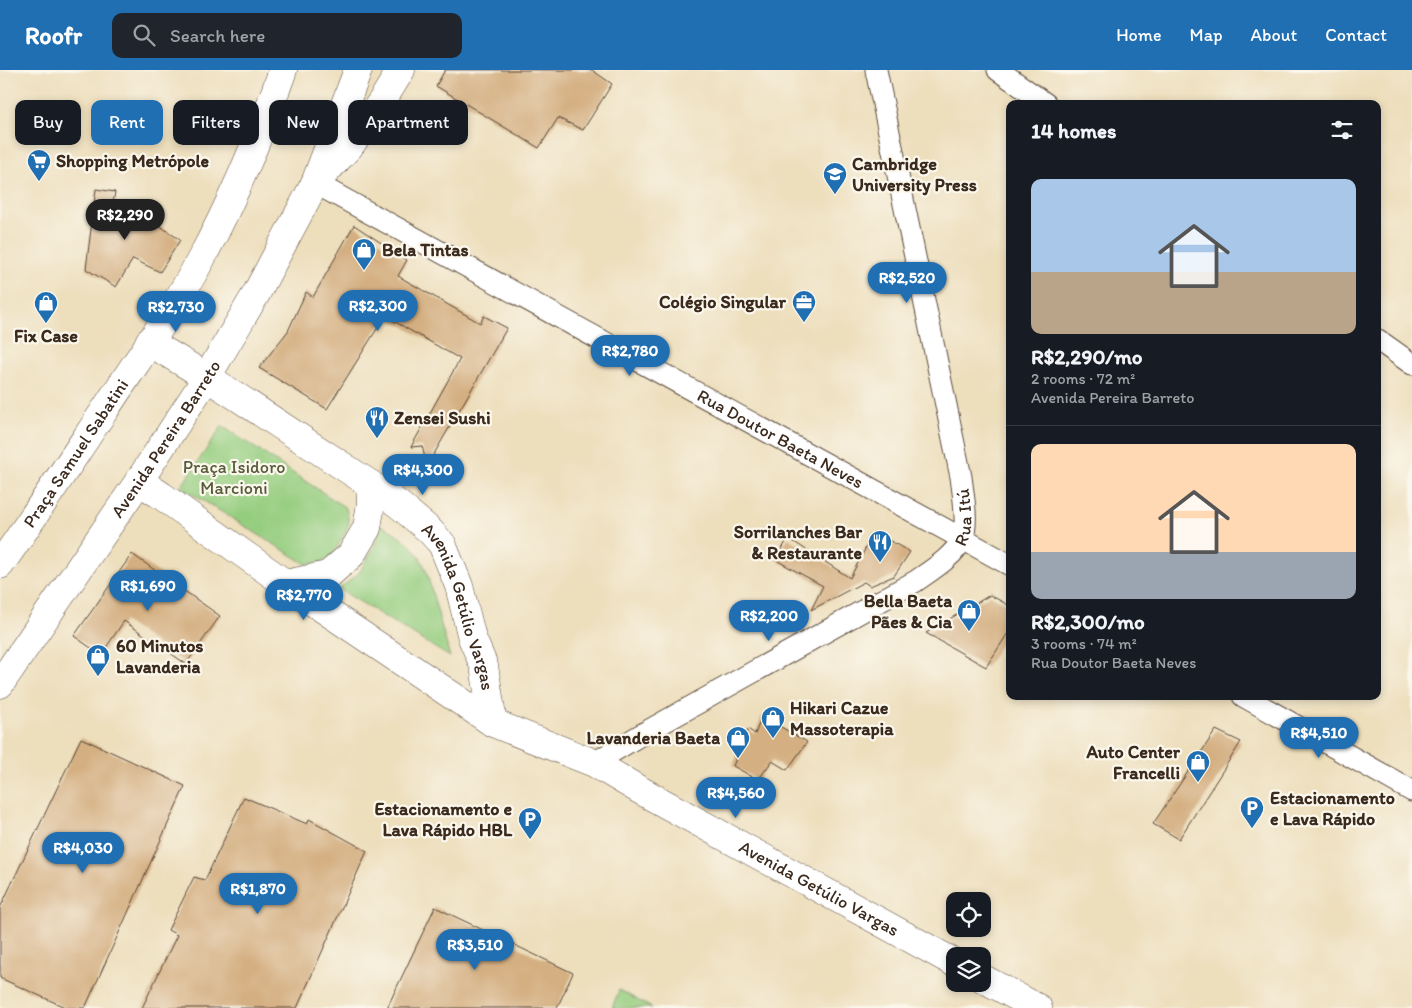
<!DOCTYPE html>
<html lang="en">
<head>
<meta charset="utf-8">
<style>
  body { margin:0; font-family:Itim,sans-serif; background:#20242c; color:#f1f3f6; height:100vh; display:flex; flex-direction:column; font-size:19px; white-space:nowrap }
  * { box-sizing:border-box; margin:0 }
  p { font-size:16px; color:#9ea1a6 }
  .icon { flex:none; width:28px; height:28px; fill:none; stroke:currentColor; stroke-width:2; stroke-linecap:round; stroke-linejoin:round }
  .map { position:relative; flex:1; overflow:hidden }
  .panel { position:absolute; left:1006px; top:30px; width:375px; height:600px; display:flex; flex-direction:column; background:#171b24; border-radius:10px; box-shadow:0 2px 8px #0003 }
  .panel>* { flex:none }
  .guide { position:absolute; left:15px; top:30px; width:475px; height:45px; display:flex; gap:10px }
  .controls { position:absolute; left:946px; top:822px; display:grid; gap:10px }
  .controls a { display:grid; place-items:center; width:45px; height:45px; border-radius:10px; background:#171b24; box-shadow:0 2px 8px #0003; font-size:25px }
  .price { position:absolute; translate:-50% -42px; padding:0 11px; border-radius:18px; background:#1f6fb2; color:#fff; font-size:16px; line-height:32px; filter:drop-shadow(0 1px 2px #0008) }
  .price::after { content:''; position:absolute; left:50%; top:30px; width:15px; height:11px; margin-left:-8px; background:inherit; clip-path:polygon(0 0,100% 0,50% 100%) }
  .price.selected { background:#222; color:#fff }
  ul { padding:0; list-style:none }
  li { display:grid; align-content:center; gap:10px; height:265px; padding:0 25px }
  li+li { border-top:1px solid #363941 }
  li span { display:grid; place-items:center; height:155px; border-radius:10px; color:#555 }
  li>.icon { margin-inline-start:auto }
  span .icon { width:90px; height:90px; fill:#fffc; stroke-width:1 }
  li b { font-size:21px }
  h2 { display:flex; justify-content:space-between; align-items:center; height:60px; padding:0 25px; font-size:21px }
  .pill { padding:0 18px; border-radius:10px; background:#171b24; box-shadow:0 2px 8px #0003; font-size:18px; line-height:45px }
  .pill.selected { background:#1f6fb2; color:#fff }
  header { display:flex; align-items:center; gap:30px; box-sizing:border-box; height:70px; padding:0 25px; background:#1f6fb2; color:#fff }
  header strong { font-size:24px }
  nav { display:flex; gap:28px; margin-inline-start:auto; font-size:18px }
  .search { width:350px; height:45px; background:#20242c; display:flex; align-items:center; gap:12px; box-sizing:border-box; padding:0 18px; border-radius:10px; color:#9ea1a6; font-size:19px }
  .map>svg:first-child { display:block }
  .green { fill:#95cd7f; stroke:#687c4e }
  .building { fill:#d4af81 }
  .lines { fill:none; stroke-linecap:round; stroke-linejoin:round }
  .street-casing { stroke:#564536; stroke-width:23 }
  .secondary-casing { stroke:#564536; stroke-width:29 }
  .primary-casing { stroke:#564536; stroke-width:29 }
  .street { stroke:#fff; stroke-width:21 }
  .secondary { stroke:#fff; stroke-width:28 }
  .primary { stroke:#fff; stroke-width:28 }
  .labels { text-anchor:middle; stroke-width:4.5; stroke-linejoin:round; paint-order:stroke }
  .poi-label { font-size:18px; font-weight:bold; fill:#3b2a1e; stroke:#fbf7ec; text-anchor:start }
  .street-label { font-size:18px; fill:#3b2a1e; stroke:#fbf7ec }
  .park-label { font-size:18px; fill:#565b3b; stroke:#fbf7ec }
</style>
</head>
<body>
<header>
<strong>Roofr</strong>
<div class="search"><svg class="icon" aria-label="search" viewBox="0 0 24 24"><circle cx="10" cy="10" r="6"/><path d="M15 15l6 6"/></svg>Search here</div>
<nav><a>Home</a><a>Map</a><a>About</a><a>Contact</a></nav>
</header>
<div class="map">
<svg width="1412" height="938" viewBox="0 0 1412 938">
  <rect width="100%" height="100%" fill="#fbf7ec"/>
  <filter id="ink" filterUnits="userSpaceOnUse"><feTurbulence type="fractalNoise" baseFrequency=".02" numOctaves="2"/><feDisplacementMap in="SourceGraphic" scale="10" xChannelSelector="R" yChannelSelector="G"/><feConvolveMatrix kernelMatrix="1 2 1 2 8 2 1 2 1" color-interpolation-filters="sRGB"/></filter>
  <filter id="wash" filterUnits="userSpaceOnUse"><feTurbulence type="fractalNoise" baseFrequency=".0096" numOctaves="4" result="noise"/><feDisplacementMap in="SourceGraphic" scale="20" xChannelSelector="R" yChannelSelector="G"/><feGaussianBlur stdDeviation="1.12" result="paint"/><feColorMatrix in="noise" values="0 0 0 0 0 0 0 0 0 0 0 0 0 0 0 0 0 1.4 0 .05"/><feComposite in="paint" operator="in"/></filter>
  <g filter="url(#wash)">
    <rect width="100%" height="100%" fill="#eddebc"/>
    <!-- green -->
    <path class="green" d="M222 356 346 438 349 452 345 464 333 484 322 492 306 494 181 417Z
      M381 455C402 465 418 479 426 500L450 587 339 519 359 503 374 477Z
      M619 920 652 938H612Z"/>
    <g id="blocks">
      <!-- building -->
      <path class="building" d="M445 0H592L612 14 583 60 558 48 539 78 436 16Z
        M96 119 115 122 112 140 146 146 180 170 160 202 133 189 116 217 86 199Z
        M354 155 407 190 398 206 480 253 484 246 507 258 427 396 422 376 411 377 460 289 385 246 327 339 259 298 288 261 306 222 313 227Z
        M874 462 910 482 894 506 870 516 864 512 811 540 823 516 776 490 788 468 850 508Z
        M132 484 220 546 186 594 124 551 101 585 74 566Z
        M990 525 1010 536V560L986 597 926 563Z
        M762 646 807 672 787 700 772 691 758 710 733 696 748 659 755 664Z
        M1216 660 1241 672 1179 769 1153 754Z
        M81 668 185 716 85 938H67L0 908V838Z
        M244 727 307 754 309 749 367 781 297 938H142L177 865 168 860 194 807 205 810Z
        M435 837 573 903 557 938H387Z"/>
    </g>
  </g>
  <g filter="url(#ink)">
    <use href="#blocks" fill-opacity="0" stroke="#564536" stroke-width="1"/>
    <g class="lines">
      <!-- street casing -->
      <g class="street-casing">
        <g id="street">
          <path d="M998 0 1046 34"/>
          <path id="s1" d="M315 113 1010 495"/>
          <path d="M1378 270 1412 294"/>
          <path d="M1243 626 1412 721"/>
          <path id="s2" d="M594 693 637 667 916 511C930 501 955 486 962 469 969 454 963 424 961 407L876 0"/>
        </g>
      </g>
      <!-- secondary casing -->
      <g class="secondary-casing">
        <g id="secondary">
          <path d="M315 113 349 77 382 31 401 0"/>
          <path id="s3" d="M149 272 207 307 370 414 398 434 429 460 442 474 459 516 472 568 484 596 493 653"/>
          <path id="s4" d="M139 411 162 426 286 514 493 653 594 693 638 719 955 893"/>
          <path d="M286 514 328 505 351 485 367 458 371 433 370 414"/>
          <path d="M982 908 1038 938"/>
        </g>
      </g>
      <!-- primary casing -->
      <g class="primary-casing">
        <g id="primary">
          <path id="s5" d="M0 495C36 444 70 392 104 341 136 292 172 243 200 191 233 130 260 66 283 0"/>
          <path id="s6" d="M0 614 139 411 207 307 256 224 315 113 358 0"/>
        </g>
      </g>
      <!-- street -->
      <use href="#street" class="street"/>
      <!-- secondary -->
      <use href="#secondary" class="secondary"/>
      <!-- primary -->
      <use href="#primary" class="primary"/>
    </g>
  </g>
  <!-- icons -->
  <defs>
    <g id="supermarket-pin" transform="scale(1.25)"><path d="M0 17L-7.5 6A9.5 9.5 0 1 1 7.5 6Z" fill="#1f6fb2" stroke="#fbf7ec"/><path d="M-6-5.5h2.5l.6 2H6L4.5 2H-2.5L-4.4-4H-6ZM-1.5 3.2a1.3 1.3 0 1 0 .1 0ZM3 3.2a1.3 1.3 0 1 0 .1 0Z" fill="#fff"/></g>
    <g id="university-pin" transform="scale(1.25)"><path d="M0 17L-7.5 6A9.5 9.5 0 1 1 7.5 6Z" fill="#1f6fb2" stroke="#fbf7ec"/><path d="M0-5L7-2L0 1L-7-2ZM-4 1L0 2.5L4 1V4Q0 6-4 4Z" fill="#fff"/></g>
    <g id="shop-pin" transform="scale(1.25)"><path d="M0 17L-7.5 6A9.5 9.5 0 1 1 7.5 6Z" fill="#1f6fb2" stroke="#fbf7ec"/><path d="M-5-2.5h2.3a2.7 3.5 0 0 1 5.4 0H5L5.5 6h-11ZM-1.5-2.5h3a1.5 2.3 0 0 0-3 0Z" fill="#fff"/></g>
    <g id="office-pin" transform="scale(1.25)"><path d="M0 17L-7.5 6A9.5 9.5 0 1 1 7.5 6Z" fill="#1f6fb2" stroke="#fbf7ec"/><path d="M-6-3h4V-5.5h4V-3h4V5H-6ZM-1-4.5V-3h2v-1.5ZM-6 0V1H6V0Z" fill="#fff"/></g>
    <g id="restaurant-pin" transform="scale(1.25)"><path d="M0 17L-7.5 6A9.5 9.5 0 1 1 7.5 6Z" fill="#1f6fb2" stroke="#fbf7ec"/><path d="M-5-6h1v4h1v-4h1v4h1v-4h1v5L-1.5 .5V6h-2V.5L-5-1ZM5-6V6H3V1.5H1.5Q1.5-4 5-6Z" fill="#fff"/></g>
    <g id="parking-pin" transform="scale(1.25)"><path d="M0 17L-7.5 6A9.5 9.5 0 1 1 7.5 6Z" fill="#1f6fb2" stroke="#fbf7ec"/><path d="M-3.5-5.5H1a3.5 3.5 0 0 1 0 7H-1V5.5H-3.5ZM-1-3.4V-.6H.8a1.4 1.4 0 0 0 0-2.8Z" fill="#fff"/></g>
  </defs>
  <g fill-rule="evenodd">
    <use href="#supermarket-pin" x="39" y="91"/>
    <use href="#university-pin" x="835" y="104"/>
    <use href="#shop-pin" x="364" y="180"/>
    <use href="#office-pin" x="804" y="232"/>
    <use href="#shop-pin" x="46" y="233"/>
    <use href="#restaurant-pin" x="377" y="348"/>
    <use href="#restaurant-pin" x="880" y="472"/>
    <use href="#shop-pin" x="969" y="541"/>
    <use href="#shop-pin" x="98" y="586"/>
    <use href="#shop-pin" x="773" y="648"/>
    <use href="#shop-pin" x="738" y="668"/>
    <use href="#shop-pin" x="1198" y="692"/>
    <use href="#parking-pin" x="1252" y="738"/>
    <use href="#parking-pin" x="530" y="749"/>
  </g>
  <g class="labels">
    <!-- poi labels -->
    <g class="poi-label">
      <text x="56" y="97">Shopping Metrópole</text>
      <text x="852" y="100">Cambridge<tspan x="852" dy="21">University Press</tspan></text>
      <text x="382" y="186">Bela Tintas</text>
      <text x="786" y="238" text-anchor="end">Colégio Singular</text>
      <text x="46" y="272" text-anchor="middle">Fix Case</text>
      <text x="394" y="354">Zensei Sushi</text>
      <text x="862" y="468" text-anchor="end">Sorrilanches Bar<tspan x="862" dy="21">&amp; Restaurante</tspan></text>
      <text x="952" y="537" text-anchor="end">Bella Baeta<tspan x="952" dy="21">Pães &amp; Cia</tspan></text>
      <text x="116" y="582">60 Minutos<tspan x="116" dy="21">Lavanderia</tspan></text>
      <text x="790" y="644">Hikari Cazue<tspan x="790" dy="21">Massoterapia</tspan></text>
      <text x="720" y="674" text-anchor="end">Lavanderia Baeta</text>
      <text x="1180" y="688" text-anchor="end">Auto Center<tspan x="1180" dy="21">Francelli</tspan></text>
      <text x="1270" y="734">Estacionamento<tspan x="1270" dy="21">e Lava Rápido</tspan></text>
      <text x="512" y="745" text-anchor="end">Estacionamento e<tspan x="512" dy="21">Lava Rápido HBL</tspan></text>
    </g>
    <!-- street labels -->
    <g class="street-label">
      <text dy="6" stroke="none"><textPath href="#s6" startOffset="296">Avenida Pereira Barreto</textPath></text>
      <text dy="6" stroke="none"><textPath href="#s1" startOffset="531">Rua Doutor Baeta Neves</textPath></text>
      <text dy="6" stroke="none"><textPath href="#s5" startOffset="135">Praça Samuel Sabatini</textPath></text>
      <text dy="6" stroke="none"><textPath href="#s2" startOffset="455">Rua Itú</textPath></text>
      <text dy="6" stroke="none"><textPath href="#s3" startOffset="421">Avenida Getúlio Vargas</textPath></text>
      <text dy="6" stroke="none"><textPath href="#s4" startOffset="795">Avenida Getúlio Vargas</textPath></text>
    </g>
    <!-- park labels -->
    <g class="park-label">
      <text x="234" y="403">Praça Isidoro<tspan x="234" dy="21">Marcioni</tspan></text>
    </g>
  </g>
</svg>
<div class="controls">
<a><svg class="icon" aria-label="locate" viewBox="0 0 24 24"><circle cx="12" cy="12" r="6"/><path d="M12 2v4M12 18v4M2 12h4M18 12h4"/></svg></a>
<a><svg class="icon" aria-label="layers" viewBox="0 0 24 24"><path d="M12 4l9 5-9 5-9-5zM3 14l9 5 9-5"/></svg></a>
</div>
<b class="price selected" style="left:125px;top:171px">R$2,290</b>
<b class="price" style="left:907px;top:234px">R$2,520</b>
<b class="price" style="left:378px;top:262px">R$2,300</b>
<b class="price" style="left:176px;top:263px">R$2,730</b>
<b class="price" style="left:630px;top:307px">R$2,780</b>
<b class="price" style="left:423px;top:426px">R$4,300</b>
<b class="price" style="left:148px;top:542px">R$1,690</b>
<b class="price" style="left:304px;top:551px">R$2,770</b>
<b class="price" style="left:769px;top:572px">R$2,200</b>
<b class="price" style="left:1319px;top:689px">R$4,510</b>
<b class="price" style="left:736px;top:749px">R$4,560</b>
<b class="price" style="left:83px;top:804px">R$4,030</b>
<b class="price" style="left:258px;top:845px">R$1,870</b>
<b class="price" style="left:475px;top:901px">R$3,510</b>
<div class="guide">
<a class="pill">Buy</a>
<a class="pill selected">Rent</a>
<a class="pill">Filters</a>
<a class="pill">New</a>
<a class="pill">Apartment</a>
</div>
<section class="panel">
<h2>14 homes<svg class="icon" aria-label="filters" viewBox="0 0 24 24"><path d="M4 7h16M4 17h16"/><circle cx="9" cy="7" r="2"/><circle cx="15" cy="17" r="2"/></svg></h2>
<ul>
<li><span style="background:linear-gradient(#a9c7e8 60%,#b9a48a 0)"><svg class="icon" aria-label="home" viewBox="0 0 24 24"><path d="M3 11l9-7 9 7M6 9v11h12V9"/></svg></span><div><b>R$2,290/mo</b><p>2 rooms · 72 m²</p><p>Avenida Pereira Barreto</p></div></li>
<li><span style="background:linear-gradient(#ffd9b3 70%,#9aa5b1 0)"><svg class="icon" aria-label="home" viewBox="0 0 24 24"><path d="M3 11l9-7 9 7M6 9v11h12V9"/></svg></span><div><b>R$2,300/mo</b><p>3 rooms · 74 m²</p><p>Rua Doutor Baeta Neves</p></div></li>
</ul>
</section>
</div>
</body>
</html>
